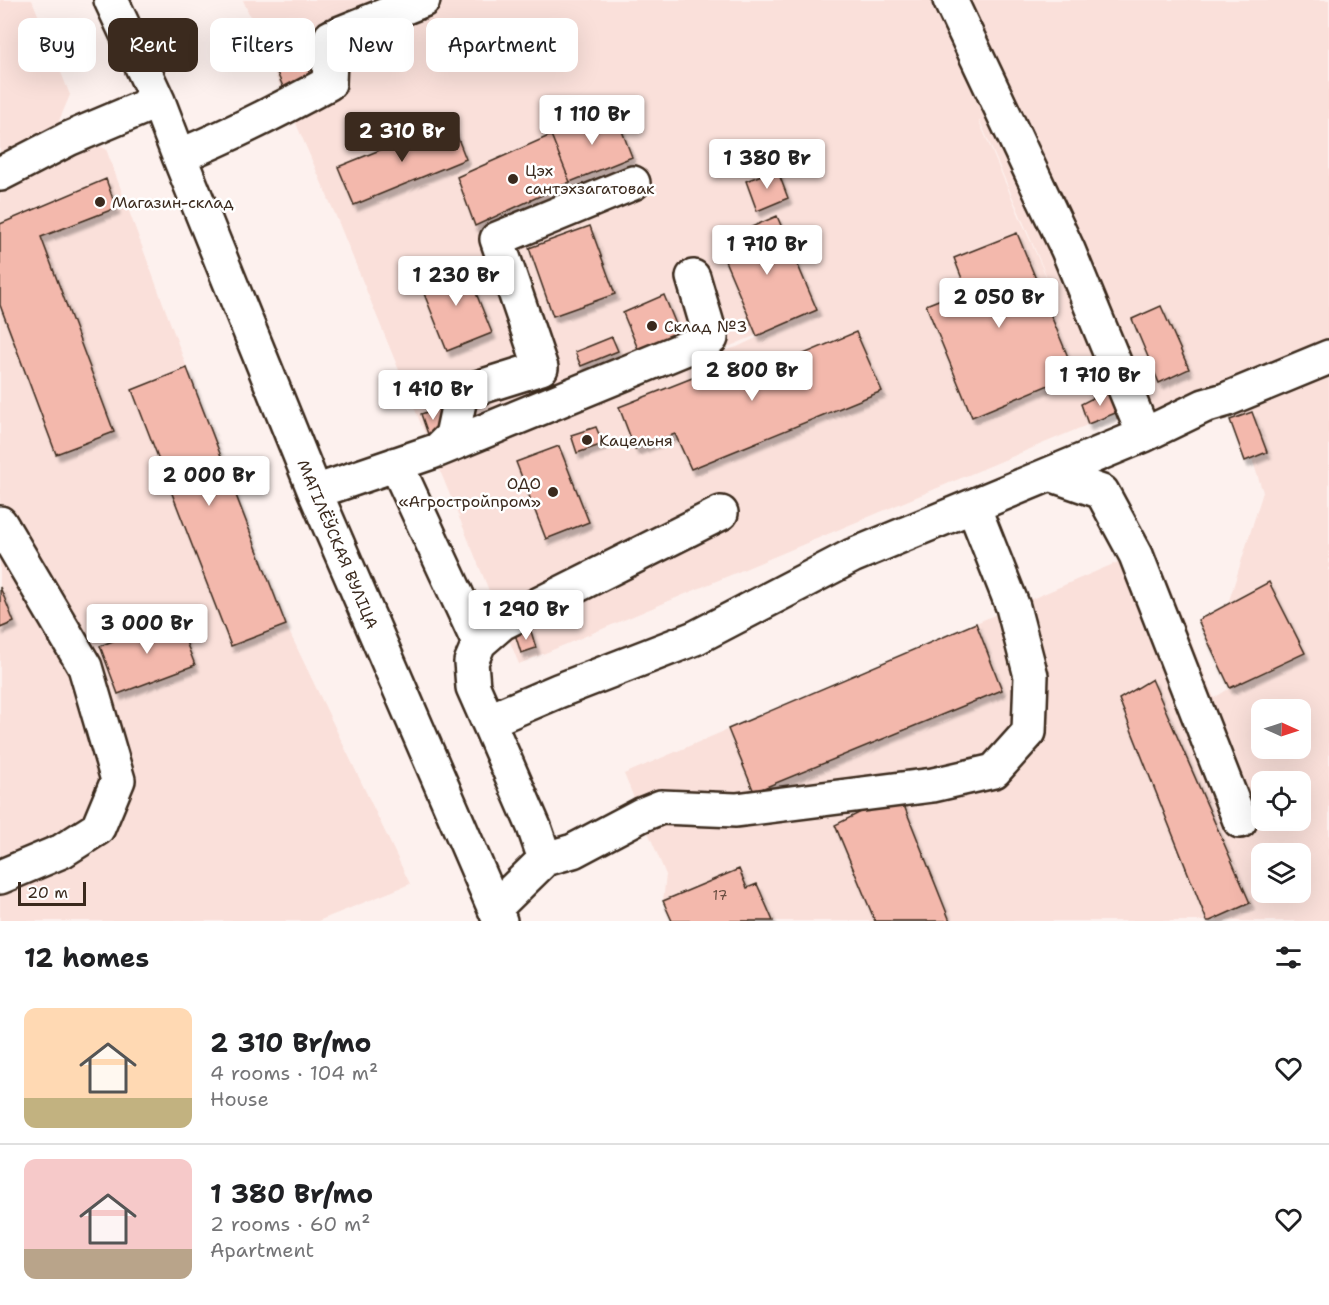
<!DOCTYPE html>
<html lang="en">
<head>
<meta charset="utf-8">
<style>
  body { margin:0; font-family:"Shantell Sans",sans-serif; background:#f2f2f2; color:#202124; height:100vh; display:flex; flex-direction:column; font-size:22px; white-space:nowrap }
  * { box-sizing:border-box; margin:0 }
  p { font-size:20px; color:#757577 }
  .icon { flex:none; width:33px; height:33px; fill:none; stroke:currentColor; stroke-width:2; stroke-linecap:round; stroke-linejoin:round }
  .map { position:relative; height:921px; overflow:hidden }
  .sheet { display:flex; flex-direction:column; background:#fff; flex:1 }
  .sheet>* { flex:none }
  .banner { position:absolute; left:18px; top:18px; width:600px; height:54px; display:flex; gap:12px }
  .needle { width:39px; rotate:93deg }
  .tools { position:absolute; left:1251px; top:699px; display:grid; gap:12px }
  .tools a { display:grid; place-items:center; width:60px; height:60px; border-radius:12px; background:#fff; box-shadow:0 6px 24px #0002; font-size:30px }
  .scale { position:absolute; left:18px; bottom:15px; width:68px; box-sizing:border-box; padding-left:6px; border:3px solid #3b2a1e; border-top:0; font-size:16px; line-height:21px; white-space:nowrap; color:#3b2a1e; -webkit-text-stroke:4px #fff; paint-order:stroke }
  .price { position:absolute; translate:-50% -51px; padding:0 14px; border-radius:6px; background:#fff; color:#222; font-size:20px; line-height:39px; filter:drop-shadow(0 2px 3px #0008) }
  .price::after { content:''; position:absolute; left:50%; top:36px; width:18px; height:14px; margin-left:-9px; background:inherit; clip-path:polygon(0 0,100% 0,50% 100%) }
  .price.selected { background:#3b2a1e; color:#fff }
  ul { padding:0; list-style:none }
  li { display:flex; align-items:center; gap:18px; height:150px; padding:0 24px }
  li+li { border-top:2px solid #e0e0e0 }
  li span { display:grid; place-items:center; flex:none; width:168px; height:120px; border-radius:12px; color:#555 }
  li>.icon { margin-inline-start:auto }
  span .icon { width:72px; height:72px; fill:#fffc; stroke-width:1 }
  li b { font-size:26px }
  h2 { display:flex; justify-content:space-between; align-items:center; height:72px; padding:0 24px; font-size:26px }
  .pill { padding:0 21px; border-radius:12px; background:#fff; box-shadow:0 6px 24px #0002; font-size:21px; line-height:54px }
  .pill.selected { background:#3b2a1e; color:#fff }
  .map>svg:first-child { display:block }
  .built { fill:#fae0da; fill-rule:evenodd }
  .building { fill:#f3b8ac; stroke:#3b2a1e; stroke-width:1.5; filter:url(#shadow) }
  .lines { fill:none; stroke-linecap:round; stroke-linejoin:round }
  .minor-casing { stroke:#3b2a1e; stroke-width:38 }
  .minor { stroke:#fff; stroke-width:33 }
  .poi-dot { fill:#3b2a1e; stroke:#fff; stroke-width:2 }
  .labels { text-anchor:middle; stroke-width:5; stroke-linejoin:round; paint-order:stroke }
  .number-label { font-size:14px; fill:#694e42 }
  .poi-label { font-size:16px; fill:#3b2a1e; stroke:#fff; text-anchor:start }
  .street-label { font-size:16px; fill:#3b2a1e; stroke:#fff }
</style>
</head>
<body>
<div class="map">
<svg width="1329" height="921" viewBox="0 0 1329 921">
  <defs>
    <filter id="shadow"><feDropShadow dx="3.5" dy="6" stdDeviation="1.5" flood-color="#0004"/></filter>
  </defs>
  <rect width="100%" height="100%" fill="#fdf1ee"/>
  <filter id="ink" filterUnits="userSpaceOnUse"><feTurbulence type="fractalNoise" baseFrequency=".0167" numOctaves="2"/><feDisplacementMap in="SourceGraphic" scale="12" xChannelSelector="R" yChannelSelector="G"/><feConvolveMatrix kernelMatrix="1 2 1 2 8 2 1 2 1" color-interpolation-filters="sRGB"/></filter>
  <g filter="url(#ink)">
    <!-- built -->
    <path class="built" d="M0 0H32L70 95 59 121 73 150 89 142 106 149 187 368 286 625 410 884 318 921H0Z
      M243 0H1329V921H672L663 901 666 875 624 774 1153 547 1214 698 1230 688 1198 620 1228 604 1263 492 1252 459 1245 461 1230 420 1235 418 1217 385 1149 418 1118 412 519 664 338 221ZM979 121H980L1061 310 1021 220ZM820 308 737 347 714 354V353ZM1262 710H1300V748H1262ZM1262 782H1300V820H1262ZM1262 854H1300V892H1262Z"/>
    <!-- building -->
    <path class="building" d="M296 40 313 82 286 94 268 51Z
      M614 110 632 157 570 182 551 135Z
      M451 121 466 159 354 205 338 167Z
      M551 135 570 182 475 226 457 177Z
      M777 169 788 198 757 211 746 181Z
      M106 179 116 208 41 237 114 432 56 454 0 305V224Z
      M777 216 817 310 757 336 717 242Z
      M590 226 615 294 553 316 529 248Z
      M1017 233 1075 374 972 417 926 305 966 289 954 258Z
      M464 263 492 333 447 351 419 281Z
      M664 295 682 339 641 356 623 313Z
      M1161 306 1189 369 1159 383 1132 319Z
      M856 332 882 391 691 469 675 434 635 449 619 407 715 369 723 388Z
      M612 337 618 351 581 366 575 352Z
      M187 368 286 625 231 646 132 390Z
      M1110 389 1118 412 1088 424 1081 404Z
      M439 408 445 429 428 434 421 414Z
      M1252 412 1267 452 1245 461 1230 420Z
      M596 427 603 444 577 453 571 435Z
      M559 446 589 522 546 539 516 462Z
      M1269 582 1305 653 1230 688 1198 620Z
      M0 587 14 622 0 628Z
      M176 616 195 665 118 694 100 646Z
      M976 623 1002 690 754 792 728 729Z
      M530 628 536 648 521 653 515 634Z
      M1152 679 1250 903 1210 921H1207L1119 699Z
      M899 793 950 921H875L835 825Z
      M739 869 747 888 757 884 773 921H672L663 901Z"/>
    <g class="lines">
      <!-- minor casing -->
      <g class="minor-casing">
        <path id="minor" d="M111 0 158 101 179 156 315 492 500 921
          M950 0 1068 250 1144 435
          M179 156C231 135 280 110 329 83L331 37 423 0
          M0 174 68 139 158 101
          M438 450 711 338 693 277
          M396 464 479 643
          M1050 474 1102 492 1136 555 1240 821
          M315 492 438 450 452 436 461 393 541 368 497 239 633 183
          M0 523 85 667 118 780 98 828 62 851 0 877
          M488 721 473 687 471 662 479 643 502 623 721 513
          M545 859 573 851 641 815 661 807 736 810 933 785 994 771 1029 732 1031 676 1013 607 973 506
          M495 908 545 859 534 827 488 721 558 691 695 638 852 556 1144 435 1204 406 1225 400 1329 357"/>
      </g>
      <!-- minor -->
      <use href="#minor" class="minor"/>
    </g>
  </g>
  <!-- markers -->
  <g class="poi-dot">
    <circle cx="513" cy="179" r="6"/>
    <circle cx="100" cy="202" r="6"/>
    <circle cx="652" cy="326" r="6"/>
    <circle cx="587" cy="440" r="6"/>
    <circle cx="553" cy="492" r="6"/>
  </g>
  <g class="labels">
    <!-- number labels -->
    <g class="number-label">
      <text x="720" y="900">17</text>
    </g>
    <!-- poi labels -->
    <g class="poi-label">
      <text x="525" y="176">Цэх<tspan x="525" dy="18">сантэхзагатовак</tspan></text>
      <text x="112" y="208">Магазин-склад</text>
      <text x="664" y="332">Склад №3</text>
      <text x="599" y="446">Кацельня</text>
      <text x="541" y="489" text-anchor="end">ОДО<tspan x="541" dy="18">«Агростройпром»</tspan></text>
    </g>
    <!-- street labels -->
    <g class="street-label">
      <text transform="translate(338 544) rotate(67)" y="6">МАГІЛЁЎСКАЯ ВУЛІЦА</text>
    </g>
  </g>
</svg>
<div class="tools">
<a><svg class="needle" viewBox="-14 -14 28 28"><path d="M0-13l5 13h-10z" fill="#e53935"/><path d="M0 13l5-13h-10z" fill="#757577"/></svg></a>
<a><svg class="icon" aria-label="locate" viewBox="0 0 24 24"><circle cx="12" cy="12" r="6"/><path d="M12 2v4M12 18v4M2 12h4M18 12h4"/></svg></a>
<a><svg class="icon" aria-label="layers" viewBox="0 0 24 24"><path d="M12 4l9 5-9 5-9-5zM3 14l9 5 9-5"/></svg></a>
</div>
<div class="scale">20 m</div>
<b class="price" style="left:592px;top:146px">1 110 Br</b>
<b class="price selected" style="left:402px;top:163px">2 310 Br</b>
<b class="price" style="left:767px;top:190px">1 380 Br</b>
<b class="price" style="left:767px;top:276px">1 710 Br</b>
<b class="price" style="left:456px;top:307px">1 230 Br</b>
<b class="price" style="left:999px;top:329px">2 050 Br</b>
<b class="price" style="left:752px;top:402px">2 800 Br</b>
<b class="price" style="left:1100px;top:407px">1 710 Br</b>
<b class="price" style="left:433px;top:421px">1 410 Br</b>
<b class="price" style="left:209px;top:507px">2 000 Br</b>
<b class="price" style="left:526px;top:641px">1 290 Br</b>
<b class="price" style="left:147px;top:655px">3 000 Br</b>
<div class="banner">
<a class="pill">Buy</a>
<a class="pill selected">Rent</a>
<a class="pill">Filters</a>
<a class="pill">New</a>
<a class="pill">Apartment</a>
</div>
</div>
<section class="sheet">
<h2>12 homes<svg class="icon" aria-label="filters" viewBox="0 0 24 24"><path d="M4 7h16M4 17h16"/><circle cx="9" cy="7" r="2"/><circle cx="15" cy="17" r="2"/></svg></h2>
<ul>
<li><span style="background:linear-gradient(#ffd9b3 75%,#c2b280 0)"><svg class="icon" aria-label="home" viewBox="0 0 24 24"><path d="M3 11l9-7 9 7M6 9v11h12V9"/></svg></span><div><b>2 310 Br/mo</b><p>4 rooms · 104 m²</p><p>House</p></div><svg class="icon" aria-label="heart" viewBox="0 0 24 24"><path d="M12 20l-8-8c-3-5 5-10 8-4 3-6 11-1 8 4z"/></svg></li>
<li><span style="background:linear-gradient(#f6c9c9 75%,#b9a48a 0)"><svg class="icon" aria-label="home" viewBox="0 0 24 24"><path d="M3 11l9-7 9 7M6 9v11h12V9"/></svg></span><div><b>1 380 Br/mo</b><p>2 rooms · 60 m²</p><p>Apartment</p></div><svg class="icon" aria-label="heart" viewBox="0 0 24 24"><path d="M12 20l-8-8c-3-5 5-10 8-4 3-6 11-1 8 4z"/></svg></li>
</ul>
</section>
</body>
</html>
